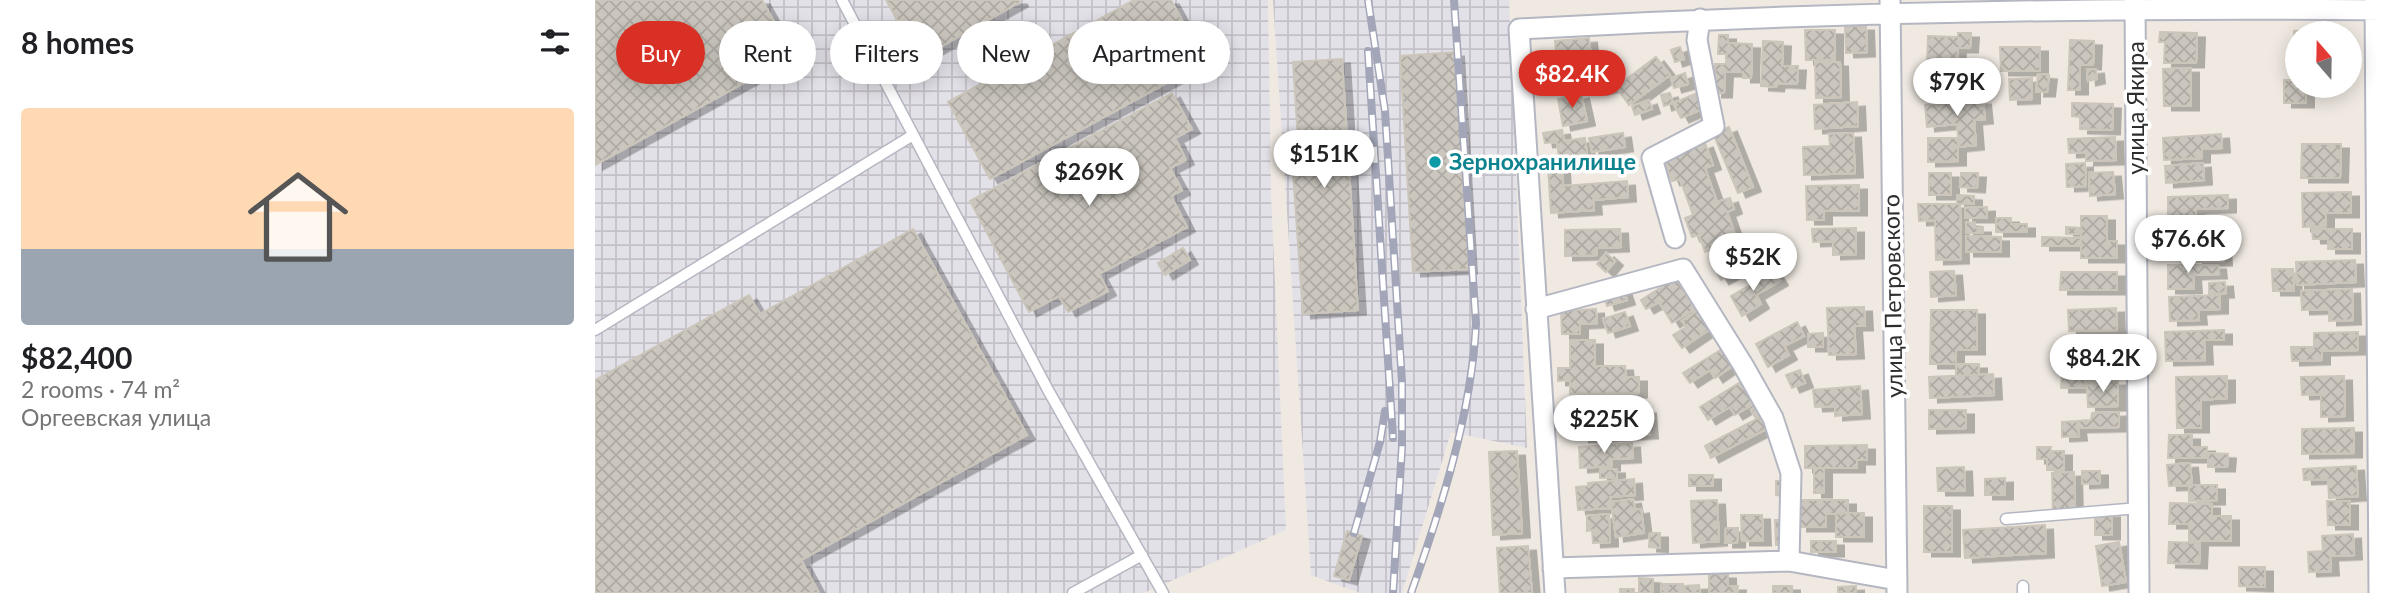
<!DOCTYPE html>
<html lang="en">
<head>
<meta charset="utf-8">
<style>
  body { margin:0; font-family:Lato,sans-serif; background:#f2f2f2; color:#202124; height:100vh; display:flex; flex-direction:column; font-size:26px; white-space:nowrap }
  * { box-sizing:border-box; margin:0 }
  p { font-size:23px; color:#757577 }
  .icon { flex:none; width:38px; height:38px; fill:none; stroke:currentColor; stroke-width:2; stroke-linecap:round; stroke-linejoin:round }
  .map { position:relative; flex:1; overflow:hidden }
  .details { display:flex; flex-direction:column; background:#fff; width:595px }
  .details>* { flex:none }
  .top-card { position:absolute; left:21px; top:21px; width:665px; height:63px; display:flex; gap:14px }
  .needle { width:46px; rotate:340deg }
  .controls { position:absolute; left:1690px; top:21px; display:grid; gap:14px }
  .controls a { display:grid; place-items:center; width:77px; height:77px; border-radius:50%; background:#fff; box-shadow:0 4px 18px #0003; font-size:35px }
  .price { position:absolute; translate:-50% -60px; padding:0 16px; border-radius:24px; background:#fff; color:#222; font-size:23px; line-height:46px; filter:drop-shadow(0 2px 4px #0008) }
  .price::after { content:''; position:absolute; left:50%; top:42px; width:21px; height:16px; margin-left:-10px; background:inherit; clip-path:polygon(0 0,100% 0,50% 100%) }
  .price.on { background:#d93025; color:#fff }
  ul { padding:0; list-style:none }
  li { display:grid; align-content:center; gap:14px; height:371px; padding:0 21px }
  li span { display:grid; place-items:center; height:217px; border-radius:7px; color:#555 }
  li>.icon { margin-inline-start:auto }
  span .icon { width:126px; height:126px; fill:#fffc; stroke-width:1 }
  li b { font-size:30px }
  h2 { display:flex; justify-content:space-between; align-items:center; height:84px; padding:0 21px; font-size:30px }
  .chip { padding:0 24px; border-radius:32px; background:#fff; box-shadow:0 4px 18px #0003; font-size:24px; line-height:63px }
  .chip.on { background:#d93025; color:#fff }
  main { display:flex; flex:1; min-height:0 }
  .map>svg:first-child { display:block }
  .industrial { fill:url(#industrial-grid) }
  .building { fill:url(#building-cross-hatch); stroke:#cbc5ba; stroke-width:2; filter:url(#shadow) }
  .lines { fill:none; stroke-linecap:round; stroke-linejoin:round }
  .service-casing { stroke:#b4b7c1; stroke-width:13 }
  .minor-casing { stroke:#b4b7c1; stroke-width:23 }
  .service { stroke:#fff; stroke-width:10 }
  .minor { stroke:#fff; stroke-width:19 }
  .rail-casing { stroke:#a3a6b8; stroke-width:8 }
  .rail { stroke:#fff; stroke-width:5; stroke-dasharray:16; stroke-linecap:butt }
  .culture-dot { fill:#0f9aa8; stroke:#fff; stroke-width:2.5 }
  .labels { text-anchor:middle; stroke-width:7; stroke-linejoin:round; paint-order:stroke }
  .street-label { font-size:23px; fill:#2e2e2e; stroke:#fff }
  .culture-label { font-size:23px; font-weight:bold; fill:#0d838f; stroke:#fff; text-anchor:start }
</style>
</head>
<body>
<main>
<section class="details">
<h2>8 homes<svg class="icon" aria-label="filters" viewBox="0 0 24 24"><path d="M4 7h16M4 17h16"/><circle cx="9" cy="7" r="2"/><circle cx="15" cy="17" r="2"/></svg></h2>
<ul>
<li><span style="background:linear-gradient(#ffd9b3 65%,#9aa5b1 0)"><svg class="icon" aria-label="home" viewBox="0 0 24 24"><path d="M3 11l9-7 9 7M6 9v11h12V9"/></svg></span><div><b>$82,400</b><p>2 rooms · 74 m²</p><p>Оргеевская улица</p></div></li>
</ul>
</section>
<div class="map">
<svg width="1789" height="593" viewBox="0 0 1789 593">
  <defs>
    <pattern id="industrial-grid" width="8" height="8" patternUnits="userSpaceOnUse" patternTransform="scale(1.75)"><rect width="8" height="8" fill="#e3e1e8"/><path d="M0 4h8M4 0v8" fill="none" stroke="#c3c1c7"/></pattern>
    <pattern id="building-cross-hatch" width="8" height="8" patternUnits="userSpaceOnUse" patternTransform="scale(1.75)"><rect width="8" height="8" fill="#cbc7bf"/><path d="M0 0l8 8M0 8l8-8" fill="none" stroke="#afaba4"/></pattern>
    <filter id="shadow"><feDropShadow dx="8" dy="4.5" stdDeviation="0" flood-color="#0004"/></filter>
  </defs>
  <rect width="100%" height="100%" fill="#efe9e1"/>
  <!-- industrial -->
  <path class="industrial" d="M0 0H673L676 194 691 530 549 593H0Z
    M678 0H914L932 448 856 432 807 593H765L716 575Z"/>
  <!-- building -->
  <path class="building" d="M0 0H167L198 56 0 165Z
    M291 0H424L425 2 324 59Z
    M539 0H576L610 62 395 179 353 102Z
    M1250 26H1271L1272 52 1251 53Z
    M1740 29 1741 33H1703V60H1700L1699 31Z
    M1210 30H1240V60H1211Z
    M1565 32 1602 33 1601 63H1569L1570 42H1564Z
    M1363 33H1376L1375 48H1363L1362 66 1332 65 1333 36 1363 37Z
    M1124 35H1133V43L1157 44 1156 78H1148V72H1130L1129 93H1119L1120 64H1131L1132 54H1123Z
    M994 38 999 87 965 91 960 41Z
    M1475 40 1499 41 1498 65H1485V90H1473Z
    M1168 41 1188 42 1187 66H1203L1202 84 1182 83 1181 87 1166 86Z
    M1085 47 1089 59 1080 62 1076 50Z
    M1405 47H1445V71H1406Z
    M861 52 874 269 818 272 805 56Z
    M1061 57 1075 75 1034 105 1021 87Z
    M747 59 763 310 708 314 698 173 705 172 698 62Z
    M1220 62H1245L1246 97 1221 98Z
    M1596 68V106H1569L1568 69Z
    M1501 69 1502 79 1493 81 1492 70Z
    M1090 73 1093 84 1079 88 1076 78Z
    M1443 74 1454 75 1452 92H1441Z
    M1016 78 1018 87 1004 90 1003 80Z
    M1437 78V99L1415 100 1414 79Z
    M1689 80H1703V86H1711V103H1689Z
    M1105 92 1112 107 1086 118 1078 103Z
    M577 93 597 129 580 138 591 160 575 168 587 190 576 196 592 227 504 274 513 291 473 312 464 296 434 312 375 201Z
    M1075 93 1078 103 1069 106 1066 95Z
    M986 94 992 121 968 126 963 99Z
    M1054 100 1057 109 1040 115 1037 106Z
    M1388 100 1390 119 1379 120 1381 145 1364 147 1362 124 1332 127 1330 105Z
    M1262 102 1263 126 1220 129 1219 105Z
    M1477 103 1518 104 1517 130 1485 129V117L1477 116Z
    M1134 127 1158 187 1143 193 1118 133Z
    M967 130 969 141 990 138 993 162 965 165 962 142 950 143 948 133Z
    M1028 133 1030 147 997 152 994 138Z
    M1258 133 1260 173 1209 175 1208 147 1235 146 1234 134Z
    M1626 134 1627 148 1607 149V158L1569 160 1568 138Z
    M1520 137 1521 160 1491 161V152L1474 153 1473 139Z
    M1333 138H1363V161L1333 162Z
    M1110 143 1118 165 1110 168 1122 202 1135 198 1139 209 1132 212 1142 240 1110 252 1104 235 1097 237 1090 218 1098 215 1085 179 1077 181 1068 158Z
    M1707 144H1746L1745 178H1706Z
    M1490 163 1491 186 1472 187 1471 164Z
    M1608 163 1609 180 1571 183 1570 166Z
    M967 167 968 186 1032 181 1033 197 998 200 999 210 956 213 953 168Z
    M1518 172 1520 194 1495 196 1494 173Z
    M1334 173H1356V195H1334Z
    M1366 173H1383L1382 188 1365 187Z
    M1264 185V211H1229V220H1212L1211 186Z
    M1756 192V213H1731V226L1708 227 1707 193Z
    M1362 195 1379 196V204H1362Z
    M1633 195V208L1601 209V218L1573 219V197Z
    M1323 204H1365L1366 259 1341 260 1340 220 1324 221Z
    M1392 207V218H1370V208Z
    M1486 216H1512V241H1522V258H1486Z
    M1401 218H1416V224H1432V232H1401Z
    M1371 222 1380 223V228H1388V233H1371Z
    M1627 225 1629 261 1600 262V251L1572 253 1571 227Z
    M1471 227 1486 228V234H1471Z
    M1261 228V254L1238 255V241L1218 242 1217 229Z
    M318 229 432 435 206 560 224 593H0V380L154 295 165 314Z
    M1025 229 1026 247 1002 248V255L970 256V230Z
    M1717 229H1757V249H1733V239H1718Z
    M1371 236 1406 237V252H1371Z
    M1447 237 1486 238V246H1447Z
    M1158 243 1166 258 1126 280 1118 265Z
    M588 248 595 260 570 275 563 263Z
    M1011 253 1020 261 1011 272 1002 264Z
    M1760 260 1761 282 1702 285 1701 262Z
    M1573 265H1623L1624 274 1598 275 1599 289H1573Z
    M1677 269H1698L1699 291H1678Z
    M1179 271 1185 281 1161 295 1166 304 1147 316 1136 296Z
    M1359 271 1361 295 1336 297 1335 272Z
    M1466 272H1522V290H1465Z
    M1081 278 1100 309 1077 323 1064 302 1051 309 1046 300Z
    M1630 282 1631 293 1614 294V283Z
    M1028 288 1032 300 1012 306 1008 294Z
    M1757 289 1758 320 1734 321V309L1707 310 1706 291Z
    M1625 295V309L1603 310 1604 320 1575 321 1574 297Z
    M1269 307 1270 326H1259L1261 354 1234 355 1232 308Z
    M1521 308 1522 330 1474 331 1473 310Z
    M1001 309 1002 323 985 324V334H967L966 311Z
    M1336 310H1382V350H1361V364H1335Z
    M1102 311 1115 329 1087 348 1078 335 1091 327 1087 321Z
    M1030 312 1035 326 1013 333 1008 319Z
    M1202 322 1209 336 1189 346 1194 355 1173 367 1161 344Z
    M1629 330V340H1609L1610 360 1571 361 1570 332Z
    M1763 332V350L1727 351V360L1697 361 1696 347H1719V333Z
    M1228 333V347H1213V334Z
    M1484 338H1523V361H1484Z
    M975 340H1000V366H1030L1031 377H1044V393L975 394V380L963 381V368H975Z
    M1129 348 1139 365 1120 378 1115 370 1095 383 1088 373Z
    M1361 364H1384V375L1361 376Z
    M1205 370 1210 383 1197 388 1191 375Z
    M1398 374 1399 395 1335 398 1334 377Z
    M1467 374H1490V388H1466Z
    M1632 376V398L1606 400V428H1582L1581 377Z
    M1749 376 1750 416 1726 417V394L1707 395 1706 377Z
    M1149 380 1162 402 1140 415 1135 407 1113 420 1105 407Z
    M1523 381V406L1493 407 1492 382Z
    M1265 386 1267 414 1240 416V406L1220 407 1218 390Z
    M1169 403 1174 412 1161 419 1156 410Z
    M1053 409 1055 434 986 438 985 413Z
    M1334 410H1371V428L1334 429Z
    M1524 412V427L1483 428 1482 421 1496 420 1497 413Z
    M1169 415 1175 427 1116 458 1110 446Z
    M1482 421 1484 436 1467 437V422Z
    M1759 428V453L1707 454V429Z
    M1574 435H1597V447H1612V458H1573Z
    M1037 443 1038 458 1017 459V466L985 468 984 447Z
    M1272 445V460H1262V468H1210V446Z
    M1442 447H1456L1455 451H1469V470H1452V459H1442Z
    M922 451 927 533 898 535 894 452Z
    M1613 453 1633 454 1632 467H1613Z
    M1595 463 1597 485 1574 486 1572 465Z
    M1761 466 1763 496 1734 498 1733 479 1709 480 1708 469Z
    M1369 467 1370 491H1343L1342 468Z
    M1219 468H1229V493H1219Z
    M1005 469H1022V478H1005Z
    M1487 471H1505V483L1487 484Z
    M1479 472 1480 512 1458 513 1457 473Z
    M1094 475H1118V486H1094Z
    M1410 478V495H1390V479Z
    M1039 479 1040 495 1015 497 1016 508 983 510 981 487 993 486V483Z
    M1181 481H1191V496L1181 495Z
    M1594 485H1622V500L1594 501Z
    M1038 499 1040 510 1046 509 1049 533 1021 537 1016 502Z
    M1122 500 1124 541 1098 543 1096 501Z
    M1204 500H1253V513L1231 514V527H1204Z
    M1732 501H1755V525H1733Z
    M1575 503 1617 504V516H1636V541H1594V524H1574Z
    M1329 506H1357V552H1329Z
    M1241 513H1269V537H1241Z
    M1500 513H1517V535H1500Z
    M1014 514 1015 542 998 543 997 530 992 531V516Z
    M1146 515H1167L1168 541H1147Z
    M1180 520H1188L1189 545H1181Z
    M1450 525 1451 553 1370 558 1368 530Z
    M1131 528H1143L1142 543H1130Z
    M752 531 767 536 754 580 739 576Z
    M1055 533H1065V548L1054 547Z
    M1758 534 1759 555 1735 556 1736 571 1714 572 1713 552 1728 551 1727 536Z
    M1216 541H1241V552H1216Z
    M1524 542 1531 582 1507 586 1501 546Z
    M1574 542 1605 543 1604 564 1573 563Z
    M933 546 937 593H905L902 548Z
    M1644 567H1670V587L1644 586Z
    M1114 574H1133V586H1143L1142 593H1114Z
    M1044 578 1058 579V593H1044Z
    M1066 584H1088V593H1066Z
    M1104 585 1105 593H1090V586Z
    M1178 586H1197V593H1178Z
    M1261 586V593H1243V587Z
    M1025 589H1039V593H1025Z"/>
  <g class="lines">
    <!-- service casing -->
    <g class="service-casing">
      <path id="service" d="M247 0 453 390 568 593
        M0 330 318 135
        M1411 519 1544 508
        M1428 586V593
        M478 593 547 555"/>
    </g>
    <!-- minor casing -->
    <g class="minor-casing">
      <path id="minor" d="M1295 0 1302 593
        M1540 0 1544 593
        M1780 0 1784 593
        M1080 238 1057 158 1119 126 1102 40 1105 19
        M941 309 1088 269 1148 365 1178 418 1196 473 1194 561 1302 580
        M958 568 1194 561
        M960 593 924 29C1212 13 1500 7 1789 10"/>
    </g>
    <!-- service -->
    <use href="#service" class="service"/>
    <!-- minor -->
    <use href="#minor" class="minor"/>
    <!-- rail casing -->
    <g class="rail-casing">
      <path id="rail" d="M773 0 790 111 807 382V447L798 593
        M773 51 798 438
        M759 533 785 442 790 411
        M816 593C846 509 877 412 881 323L859 0"/>
    </g>
    <!-- rail -->
    <use href="#rail" class="rail"/>
  </g>
  <!-- markers -->
  <circle class="culture-dot" cx="840" cy="162" r="7"/>
  <g class="labels">
    <!-- street labels -->
    <g class="street-label">
      <text transform="translate(1541 108) rotate(-90)" y="8">улица Якира</text>
      <text transform="translate(1298 296) rotate(-91)" y="8">улица Петровского</text>
    </g>
    <!-- culture labels -->
    <g class="culture-label">
      <text x="854" y="170">Зернохранилище</text>
    </g>
  </g>
</svg>
<div class="controls">
<a><svg class="needle" viewBox="-14 -14 28 28"><path d="M0-13l5 13h-10z" fill="#e53935"/><path d="M0 13l5-13h-10z" fill="#757577"/></svg></a>
</div>
<b class="price on" style="left:977px;top:110px">$82.4K</b>
<b class="price" style="left:1362px;top:118px">$79K</b>
<b class="price" style="left:729px;top:190px">$151K</b>
<b class="price" style="left:494px;top:208px">$269K</b>
<b class="price" style="left:1593px;top:275px">$76.6K</b>
<b class="price" style="left:1158px;top:293px">$52K</b>
<b class="price" style="left:1508px;top:394px">$84.2K</b>
<b class="price" style="left:1009px;top:455px">$225K</b>
<div class="top-card">
<a class="chip on">Buy</a>
<a class="chip">Rent</a>
<a class="chip">Filters</a>
<a class="chip">New</a>
<a class="chip">Apartment</a>
</div>
</div>
</main>
</body>
</html>
